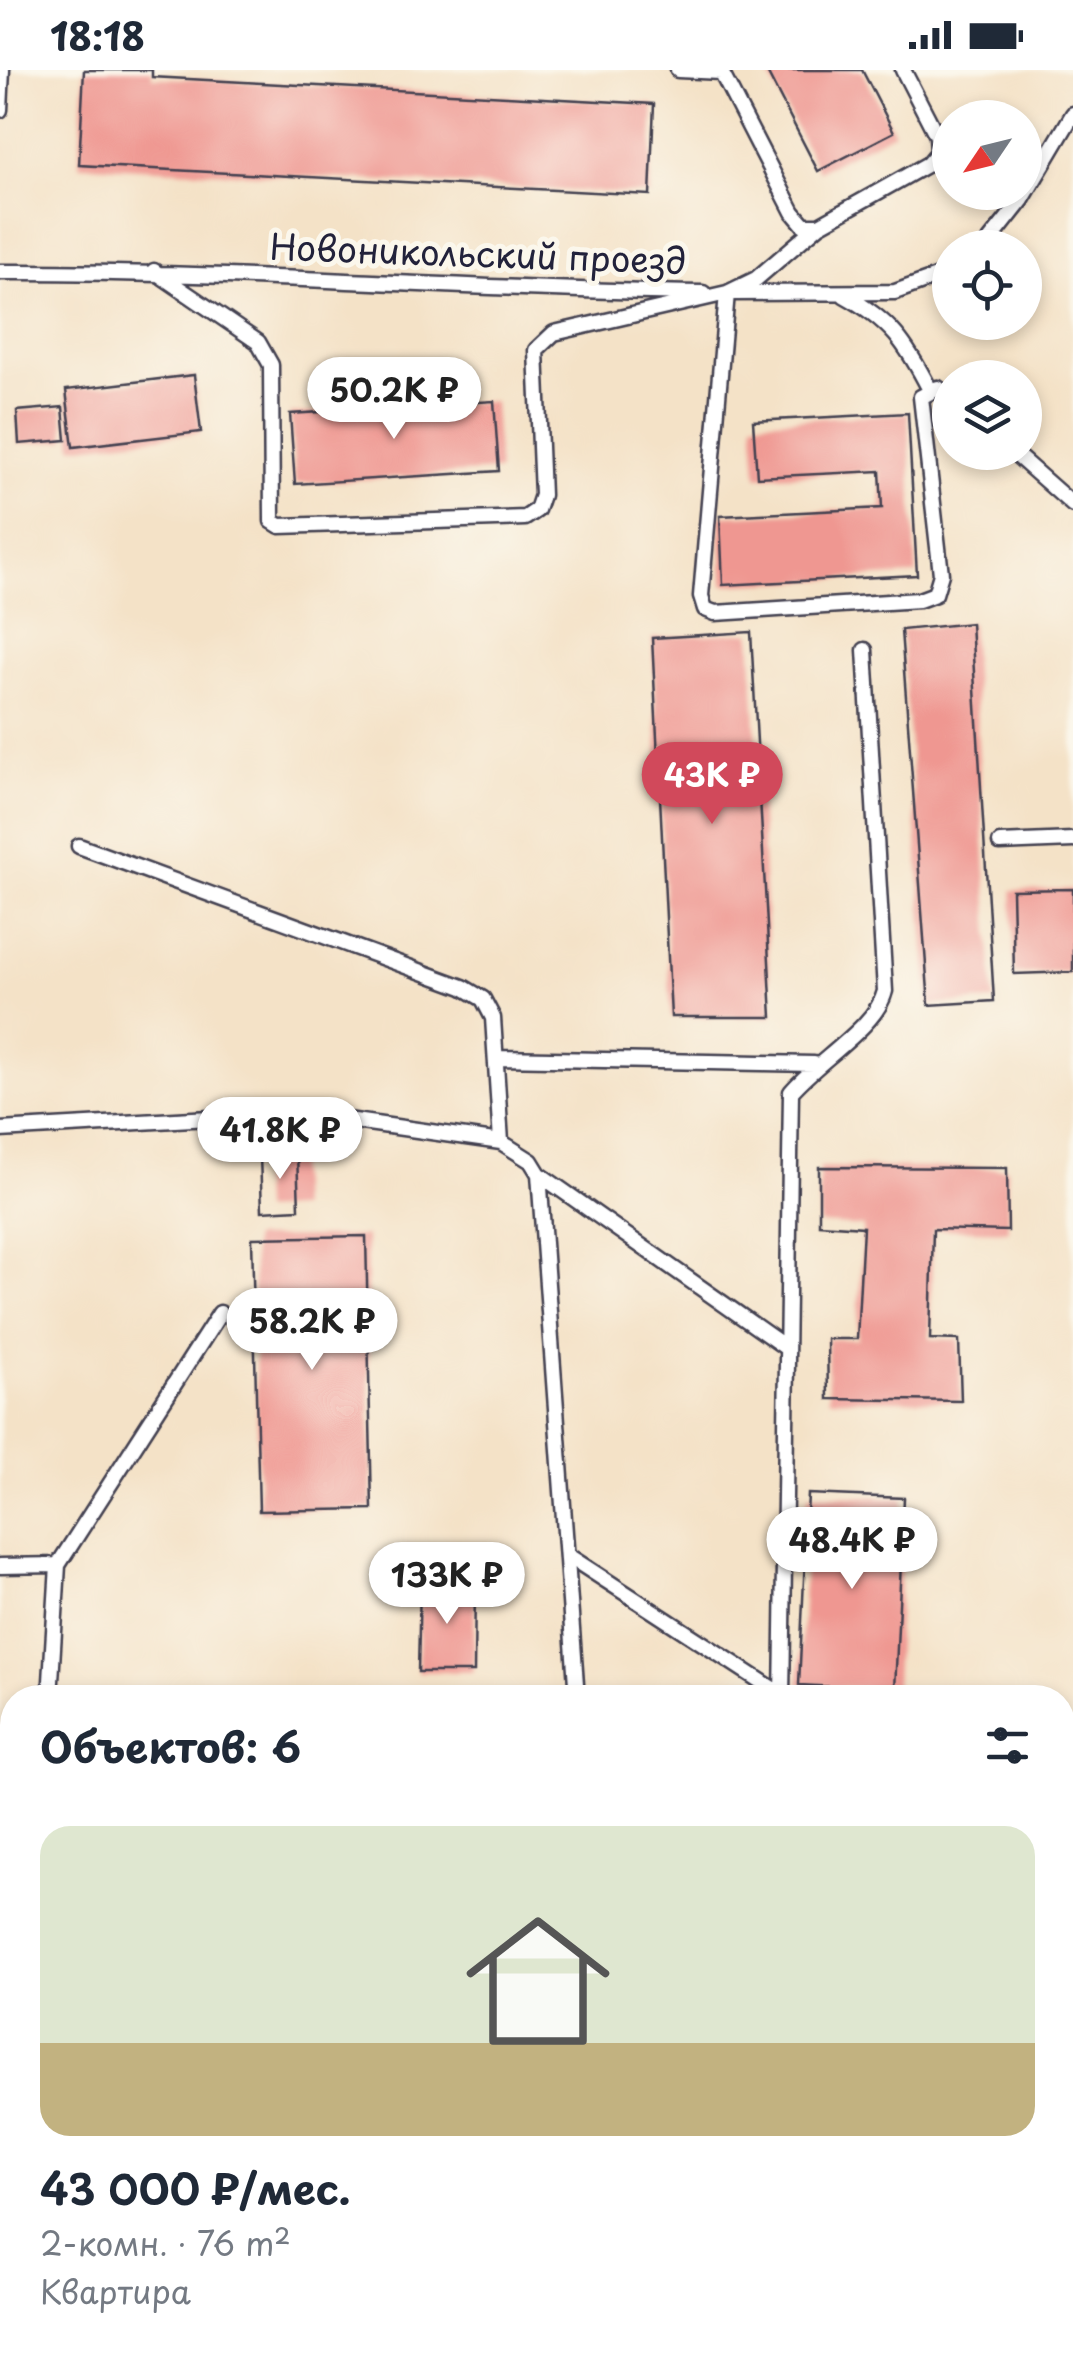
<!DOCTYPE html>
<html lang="ru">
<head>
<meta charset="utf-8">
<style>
  body { margin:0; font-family:"Playpen Sans",sans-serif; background:#f2f2f3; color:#1f2937; height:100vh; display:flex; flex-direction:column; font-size:38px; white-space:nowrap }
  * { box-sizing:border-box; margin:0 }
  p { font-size:32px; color:#747a83 }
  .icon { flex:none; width:55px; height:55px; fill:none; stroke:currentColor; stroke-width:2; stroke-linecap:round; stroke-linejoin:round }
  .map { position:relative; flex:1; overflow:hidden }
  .details { position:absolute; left:0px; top:1615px; width:1075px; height:670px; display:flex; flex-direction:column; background:#fff; border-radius:40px 40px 0 0; box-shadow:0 5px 15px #0003 }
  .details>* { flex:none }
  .needle { width:65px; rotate:235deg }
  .controls { position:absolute; left:932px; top:30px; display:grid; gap:20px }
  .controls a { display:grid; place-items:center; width:110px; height:110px; border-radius:50%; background:#fff; box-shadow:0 5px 15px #0003; font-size:50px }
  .price { position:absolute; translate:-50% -85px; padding:0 22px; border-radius:35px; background:#fff; color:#222; font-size:32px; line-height:65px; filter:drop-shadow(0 2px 5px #0008) }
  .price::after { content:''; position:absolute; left:50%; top:60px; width:30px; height:22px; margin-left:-15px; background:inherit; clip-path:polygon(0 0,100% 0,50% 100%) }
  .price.selected { background:#d1495b; color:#fff }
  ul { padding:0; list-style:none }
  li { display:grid; align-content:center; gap:20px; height:530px; padding:0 40px }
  li span { display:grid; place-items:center; height:310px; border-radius:30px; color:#555 }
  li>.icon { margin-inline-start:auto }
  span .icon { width:180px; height:180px; fill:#fffc; stroke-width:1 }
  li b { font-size:42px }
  h2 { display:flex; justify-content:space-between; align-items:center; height:120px; padding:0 40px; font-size:42px }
  .status { display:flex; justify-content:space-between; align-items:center; height:70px; padding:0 50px; background:#fff; direction:ltr }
  .status svg { height:28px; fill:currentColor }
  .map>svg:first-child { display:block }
  .building { fill:#ef9791 }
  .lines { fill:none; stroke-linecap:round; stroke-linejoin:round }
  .service-casing { stroke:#423f50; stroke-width:19 }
  .service { stroke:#fff; stroke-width:14 }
  .rail { stroke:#22223b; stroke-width:8 }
  .labels { text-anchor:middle; stroke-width:10; stroke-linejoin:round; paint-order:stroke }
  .street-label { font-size:35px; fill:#22223b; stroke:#fbf7ec }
</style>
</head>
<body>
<div class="status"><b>18:18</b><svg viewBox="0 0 49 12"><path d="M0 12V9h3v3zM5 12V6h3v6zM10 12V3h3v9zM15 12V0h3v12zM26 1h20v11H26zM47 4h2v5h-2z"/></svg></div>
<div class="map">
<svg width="1073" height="2285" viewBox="0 0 1073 2285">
  <rect width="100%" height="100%" fill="#fbf7ec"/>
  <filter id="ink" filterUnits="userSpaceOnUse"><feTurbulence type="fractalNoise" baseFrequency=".01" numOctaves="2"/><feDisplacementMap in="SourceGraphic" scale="20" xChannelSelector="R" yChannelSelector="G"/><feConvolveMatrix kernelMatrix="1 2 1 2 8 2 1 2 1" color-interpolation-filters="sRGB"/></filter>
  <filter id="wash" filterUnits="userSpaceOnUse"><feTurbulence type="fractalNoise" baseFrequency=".0048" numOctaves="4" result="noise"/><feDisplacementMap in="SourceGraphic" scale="40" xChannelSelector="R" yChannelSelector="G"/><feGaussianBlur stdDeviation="2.25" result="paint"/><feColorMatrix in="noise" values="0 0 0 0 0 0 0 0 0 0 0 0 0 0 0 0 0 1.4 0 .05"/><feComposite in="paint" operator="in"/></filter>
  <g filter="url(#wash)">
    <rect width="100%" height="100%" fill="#f4e2c7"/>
    <g id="blocks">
      <!-- building -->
      <path class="building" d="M84 0H152V7L654 34 650 125 79 95Z
        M766 0H862L894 62 818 101Z
        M194 305 201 362 73 377 66 320Z
        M494 331 499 401 295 414 290 344Z
        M63 337 66 370 19 374 17 341Z
        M908 343 917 505 723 515 720 446 882 438 880 401 757 407 753 351Z
        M971 553 994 931 929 935 901 560Z
        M751 562 772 947H671L652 568Z
        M1073 819V902L1014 904 1012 820Z
        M297 1084 299 1139 262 1141 260 1086Z
        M819 1097 1007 1098 1008 1161 933 1159 930 1269 959 1270 961 1331 828 1329 827 1269H857L863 1157 819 1154Z
        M366 1166 372 1439 259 1441 252 1168Z
        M808 1424 904 1428 895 1620 799 1615Z
        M420 1512 475 1513 474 1602H418Z"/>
    </g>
  </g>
  <g filter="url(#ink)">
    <use href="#blocks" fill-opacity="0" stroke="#423f50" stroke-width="2.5"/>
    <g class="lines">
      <!-- service casing -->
      <g class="service-casing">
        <path id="service" d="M678 0 721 2
          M720 0 793 142 804 155H819L928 94 938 82 937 66 903 0
          M0 40 2 0
          M984 178 1022 130 1073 44
          M154 201 258 272 271 295 272 451 280 456 525 448 537 440 542 425 536 280 554 263 727 223 756 209 819 155
          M0 202C234 201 468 220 703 223
          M727 223 701 526 705 539 715 543 919 530 935 524 941 504 921 327 938 318 950 328
          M734 223 895 222 950 202
          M844 225C891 251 906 273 930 320
          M1013 382 1073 435
          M1000 773 1073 770
          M79 776 463 917 483 929 493 948 501 1072
          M498 988 814 994
          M0 1060 298 1043 501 1072 531 1091 539 1104 577 1628
          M539 1104 785 1277
          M567 1485 779 1623
          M58 1495 220 1243
          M0 1496 58 1495 50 1628
          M782 1628 791 1022C817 991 877 956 885 921L865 580
          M0 1982H12
          M1062 2164 1073 2159
          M0 2186 12 2193"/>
      </g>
      <!-- service -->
      <use href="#service" class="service"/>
      <!-- rail -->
      <path class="rail" d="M0 2273 60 2285"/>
    </g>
  </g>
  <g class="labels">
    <!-- street labels -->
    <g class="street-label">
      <text transform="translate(478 185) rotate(2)" y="12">Новоникольский проезд</text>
    </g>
  </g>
</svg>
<div class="controls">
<a><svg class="needle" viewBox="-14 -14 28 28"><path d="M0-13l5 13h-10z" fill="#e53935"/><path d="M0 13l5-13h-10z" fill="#747a83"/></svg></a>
<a><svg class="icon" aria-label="locate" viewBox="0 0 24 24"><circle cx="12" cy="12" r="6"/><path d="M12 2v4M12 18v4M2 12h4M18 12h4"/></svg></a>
<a><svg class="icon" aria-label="layers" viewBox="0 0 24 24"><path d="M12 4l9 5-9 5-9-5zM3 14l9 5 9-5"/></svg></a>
</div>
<b class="price" style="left:394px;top:372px">50.2K ₽</b>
<b class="price selected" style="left:712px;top:757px">43K ₽</b>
<b class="price" style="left:280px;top:1112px">41.8K ₽</b>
<b class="price" style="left:312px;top:1303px">58.2K ₽</b>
<b class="price" style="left:852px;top:1522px">48.4K ₽</b>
<b class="price" style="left:447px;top:1557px">133K ₽</b>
<section class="details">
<h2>Объектов: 6<svg class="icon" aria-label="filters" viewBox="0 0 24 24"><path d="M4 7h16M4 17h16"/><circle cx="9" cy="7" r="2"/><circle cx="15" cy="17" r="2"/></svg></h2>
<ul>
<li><span style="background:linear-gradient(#dfe7d0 70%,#c2b280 0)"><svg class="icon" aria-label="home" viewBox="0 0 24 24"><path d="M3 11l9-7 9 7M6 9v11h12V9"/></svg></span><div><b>43 000 ₽/мес.</b><p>2-комн. · 76 m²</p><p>Квартира</p></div></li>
</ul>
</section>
</div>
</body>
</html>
